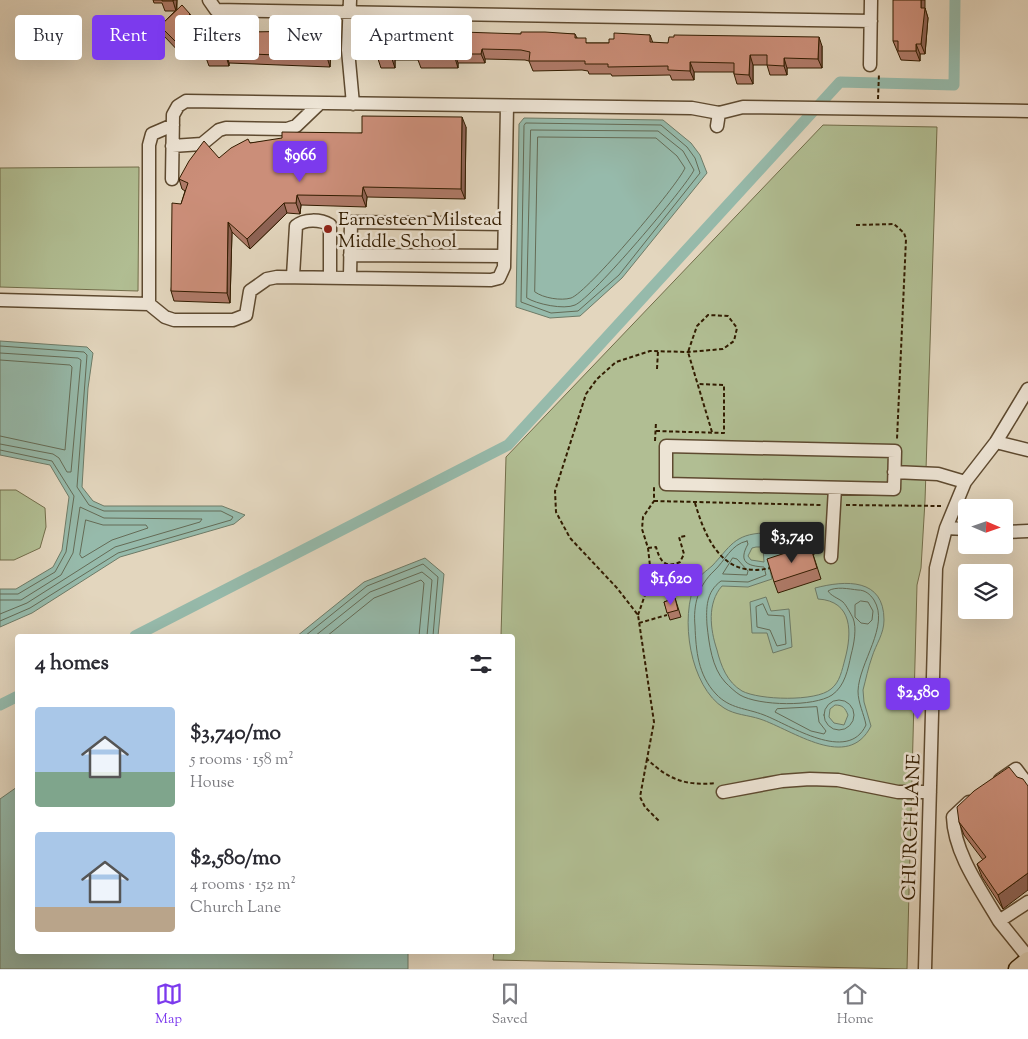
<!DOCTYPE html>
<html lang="en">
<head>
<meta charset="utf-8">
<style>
  body { margin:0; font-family:"Sorts Mill Goudy",serif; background:#f7f7f7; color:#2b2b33; height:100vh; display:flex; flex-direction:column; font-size:19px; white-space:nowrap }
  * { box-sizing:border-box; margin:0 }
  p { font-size:16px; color:#7c7c81 }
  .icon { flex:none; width:28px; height:28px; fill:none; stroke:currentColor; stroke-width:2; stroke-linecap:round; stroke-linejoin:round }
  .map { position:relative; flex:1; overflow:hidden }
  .panel { position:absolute; left:15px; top:634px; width:500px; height:320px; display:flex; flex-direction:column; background:#fff; border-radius:5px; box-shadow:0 5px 20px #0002 }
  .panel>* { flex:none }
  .top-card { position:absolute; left:15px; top:15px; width:500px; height:45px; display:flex; gap:10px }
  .needle { width:32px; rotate:92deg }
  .fabs { position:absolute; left:958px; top:499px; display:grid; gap:10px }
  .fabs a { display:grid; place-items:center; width:55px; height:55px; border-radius:5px; background:#fff; box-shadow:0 5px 20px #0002; font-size:25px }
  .price { position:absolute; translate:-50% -42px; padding:0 11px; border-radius:5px; background:#7c3aed; color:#fff; font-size:16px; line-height:32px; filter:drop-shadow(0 1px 2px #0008) }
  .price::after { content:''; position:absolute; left:50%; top:30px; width:15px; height:11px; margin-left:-8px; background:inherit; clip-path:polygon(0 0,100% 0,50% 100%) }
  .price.active { background:#222; color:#fff }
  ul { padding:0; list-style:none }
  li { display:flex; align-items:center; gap:15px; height:125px; padding:0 20px }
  li span { display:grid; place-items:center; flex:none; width:140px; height:100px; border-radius:5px; color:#555 }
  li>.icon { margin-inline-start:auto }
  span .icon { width:60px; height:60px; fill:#fffc; stroke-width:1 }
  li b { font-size:21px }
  h2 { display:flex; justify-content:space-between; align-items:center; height:60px; padding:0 20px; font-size:21px }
  .pill { padding:0 18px; border-radius:5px; background:#fff; box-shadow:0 5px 20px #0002; font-size:18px; line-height:45px }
  .pill.active { background:#7c3aed; color:#fff }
  .dock { display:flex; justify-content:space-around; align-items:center; height:70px; border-top:1px solid #e1e1e2; background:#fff; font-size:14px; color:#7c7c81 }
  .dock a { display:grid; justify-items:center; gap:2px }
  .dock .active { color:#7c3aed }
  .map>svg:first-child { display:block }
  .green { fill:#b1be93; stroke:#726d4a }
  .water { fill:#96baab; stroke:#6e7b67; fill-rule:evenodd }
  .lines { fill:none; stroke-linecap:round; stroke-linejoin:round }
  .shore { stroke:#646b56; stroke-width:1 }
  .canal { stroke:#96baab; stroke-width:11 }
  .minor-casing { stroke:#5e4a30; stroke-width:15 }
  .major-casing { stroke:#321c00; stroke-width:19 }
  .path { stroke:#321c00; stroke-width:2; stroke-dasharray:4 2.5; stroke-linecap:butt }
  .minor { stroke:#ede4d5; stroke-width:12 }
  .major { stroke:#e3d6be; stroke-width:16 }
  .wall { fill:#af7a68; stroke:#321c00 }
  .shaded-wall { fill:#8e6355; stroke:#321c00 }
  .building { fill:#cb8e79; stroke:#321c00 }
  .poi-dot { fill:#8f2418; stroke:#ede4d5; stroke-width:2 }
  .labels { text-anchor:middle; stroke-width:5; stroke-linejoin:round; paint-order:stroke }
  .poi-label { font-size:19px; fill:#321c00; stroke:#ede4d5; text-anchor:start }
  .street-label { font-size:19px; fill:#321c00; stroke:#ede4d5 }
</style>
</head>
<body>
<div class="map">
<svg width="1028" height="969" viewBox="0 0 1028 969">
  <rect width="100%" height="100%" fill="#e3d6be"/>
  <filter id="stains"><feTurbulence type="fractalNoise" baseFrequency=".004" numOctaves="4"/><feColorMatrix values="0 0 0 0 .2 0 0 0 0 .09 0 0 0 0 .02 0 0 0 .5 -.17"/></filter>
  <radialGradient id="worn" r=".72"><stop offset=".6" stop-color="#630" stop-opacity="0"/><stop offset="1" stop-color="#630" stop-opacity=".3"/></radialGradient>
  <!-- green -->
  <path class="green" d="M823 125 937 127 925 501 921 568 917 585 907 969 493 960 494 951H512V636H501L506 457Z
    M139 167 138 291 0 287V168Z
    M0 490H16L45 508 46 527 40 548 14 560H0Z"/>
  <!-- water -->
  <path class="water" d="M524 118 663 120 691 143 700 155 707 173 622 278 580 316 550 318 516 307 519 124Z
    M0 341 87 347 93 353 88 388 82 487 93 501 104 506H222L245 515 234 524 120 557 32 613 0 627V589H16L53 567 62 550 69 497 50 465 0 455Z
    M764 533C774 541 781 549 781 563L769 566 772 579 748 587 722 586C707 603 710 629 717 650 721 666 727 682 742 691 759 700 816 702 831 689 840 682 842 670 845 659 852 633 853 601 818 599L815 588C846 580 884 578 884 620 884 634 876 644 872 657 868 668 866 679 863 690L864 702 871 726C848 772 793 730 760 719 748 715 735 715 724 708 690 687 679 617 696 582 699 576 706 571 712 566 730 547 734 534 764 533ZM756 547H763L764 562 751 560 748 556 752 548ZM835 705C843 705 845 708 848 715L844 725 834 723 829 717 830 709Z
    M425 558 444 574 438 636H297L364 582Z
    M766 597 771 611 789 609 792 647 773 653 767 633H752L750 602Z
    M17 787 18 951H408V969H0V799Z"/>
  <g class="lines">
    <!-- shore -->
    <path class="shore" d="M526 123 661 125 687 147 695 158 700 173 619 275 578 311 551 313 521 302 524 126Z
      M531 130 658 131 683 151 694 170C686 187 592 298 575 305 564 310 536 304 527 298Z
      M538 137 656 138 677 156 685 168C678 185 587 293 571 298 561 301 543 298 535 292Z
      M0 346 84 352 87 355 77 487 89 505 104 511H221L233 517 231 520 118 553 30 608 0 621
      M0 353 78 358 81 360 71 472H67L59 458 53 454 0 444
      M0 360 70 365 72 367 65 450 0 436
      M0 450 52 461 74 496 66 552 55 572 18 594H0
      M86 520 103 525H146L148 528 112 540 82 558 80 555Z
      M747 541 748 544C738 562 747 566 764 567L766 575 748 582 721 581C706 592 706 608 707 625 709 644 712 668 725 682 729 686 735 692 740 695 759 706 814 707 832 695 845 686 848 669 851 655 854 644 857 628 853 618 851 614 846 605 843 602 838 598 831 596 828 591 836 586 849 589 858 590 865 590 870 594 874 600 890 626 859 662 858 691 858 703 864 714 866 725 848 764 790 725 764 715 746 708 730 709 716 694 698 675 696 651 695 626 693 605 698 586 714 571 725 561 731 544 747 541Z
      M733 558 737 559 748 571 747 575 723 574Z
      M0 600H21L61 575 73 553 80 507 104 518 202 519 200 522 115 547 27 603 0 614
      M861 601 868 602 873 611 872 620 868 624 861 623 855 617V605Z
      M763 604 768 615 784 616 786 644 777 646 770 630 757 627 756 607Z
      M305 636 367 586 423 564 438 577 433 636
      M315 636 370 592 422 572 432 580 427 636
      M327 636 374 598 421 580 424 583 419 636
      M824 715a15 15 0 1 1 30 0a15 15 0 1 1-30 0Z
      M817 707 819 722 826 731 824 734 811 731 775 712 777 709Z"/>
    <!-- canal -->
    <path class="canal" d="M135 636 508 445 840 82 954 85 955 0
      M0 705 18 696"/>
    <!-- minor casing -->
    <g class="minor-casing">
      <path id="minor" d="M209 0 216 10 871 21
        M350 0 348 50 353 104
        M870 65 871 0
        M173 125 152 134 149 145V304L165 317 174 320H233L246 315 250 291 267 279 277 277 491 280 499 278 504 267 507 106
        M717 126 719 113 743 107 1028 111
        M172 146 202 144 219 130 226 128 287 129 296 126 320 103
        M172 179 173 115 178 106 186 101 692 108 719 113
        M350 255 504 256
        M293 276 296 226C304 219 320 219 330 225V277
        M350 277 351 222 505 224
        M0 300 149 304
        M996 442 1028 450
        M666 446 895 451 894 489 666 484Z
        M894 472 938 474 965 482
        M946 528 966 529
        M1004 532 1028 531
        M831 557 835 488
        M1000 780 1016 769 1028 785
        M723 792 782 781 810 779 838 780 898 792H930
        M969 802 953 817C954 853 981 890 999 921L1028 902
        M999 921 1028 957
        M925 969 936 568 946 528 965 482 996 442 1028 389"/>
    </g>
    <!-- major casing -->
    <g class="major-casing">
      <path id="major" d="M1017 969 1028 960"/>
    </g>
    <!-- path -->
    <path class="path" d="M878 99 879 73
      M856 225 894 224 904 233 906 239 897 439
      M657 369 658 351
      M656 431 724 433V385L698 384
      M712 432 688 352 697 326 708 315 728 316 737 328 734 341 723 349 688 352 650 351 616 362 597 379 586 394 555 491 556 512 570 538 617 588 638 615 654 722 647 759C669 780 686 786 716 783
      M655 441 656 422
      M654 501 821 505
      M695 503C706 540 723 579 770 568
      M846 505 941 506
      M648 548 656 547C660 561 665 569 680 562L684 554 679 537 686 536
      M812 555 820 549
      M638 615 646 592 650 566 648 548 642 529 643 517 654 501V486
      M639 623 667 615
      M647 759 640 797 645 807 660 822"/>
    <!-- minor -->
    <use href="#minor" class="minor"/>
    <!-- major -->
    <use href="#major" class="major"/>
  </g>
  <!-- wall -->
  <path class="wall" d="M153 0H177V10L190 14 194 24 198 28 201 38 183 56 164 36 160 26 175 11H165L162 3H154Z
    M925 8 928 18 925 54H920V61L901 60 893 41Z
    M252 24 255 32 327 36 331 46 330 67 229 63V66H209L205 55 214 32Z
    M445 32 447 35 462 36 521 34H575L577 38 587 43H609L614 39 650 35 653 43 822 46V68H787V75H770L767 65H753V84H737L734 74V72H694V80H672L670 75 612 76 611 74H589L588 71 582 70 533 71 529 61 525 60 485 59V63H458V68H421L418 60H395V68H381L378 59V55H373L369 45 402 34Z
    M466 127 465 199 367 197 366 207 301 205 300 214 287 213 250 249 232 232 230 303 174 301 171 291 181 204 185 191 182 189 179 179 250 143 362 133Z
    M810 545 821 579 778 593 774 582Z
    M675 598 681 617 670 620 664 602Z
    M974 791 1003 909 982 877 977 864 983 860 964 835 959 822Z"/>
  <!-- shaded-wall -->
  <path class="shaded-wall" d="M173 0H177L176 11 173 1Z
    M921 0H925V9V8L928 18 925 54 921 44Z
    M190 14 194 24 187 17Z
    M252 24 256 34 252 32Z
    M310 26 314 36H310Z
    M198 28 201 38 183 56 180 46Z
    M327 36 331 46 330 67 327 57Z
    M819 37 822 46V68L818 59Z
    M916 44 920 54V61L916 51Z
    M482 49 485 59V63L481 54Z
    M392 50 395 60V68L392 59Z
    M226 53 229 63V66L226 56Z
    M455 54 458 63V68L455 58Z
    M750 55 753 65V84L749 75Z
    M784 58 787 68V75L784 66Z
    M690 62 694 72V80L690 71Z
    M462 117 466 127 465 199 461 189Z
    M363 187 367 197 366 207 362 196Z
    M297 195 301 205 300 214 296 203Z
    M284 203 287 213 250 249 247 239Z
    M228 222 232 232 230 303 227 293Z
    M1028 873V890L1003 909 998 895Z"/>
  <!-- building -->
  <path class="building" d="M162 0H173V1H162Z
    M893 0H921V8H925L921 44H916V51H898V41H893Z
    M182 5 190 14 187 17 198 28 180 46 160 26Z
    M214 24H252V32L299 31 300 26H310V36H327V57L226 53V56L205 55 206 31 214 32Z
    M403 30 445 32V35L462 36V32L521 34V32H545L575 34V38H586V43H609V39H614V33L650 35V42L668 43 669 37H674V35L819 37 818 59 784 58V66L767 65V55H750L749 75 734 74V63L690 62V71L668 70V66L608 67V64H585V61H529L530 52 521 50 482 49 481 54H455V58H418V51L392 50V59H378V45H369V34H402Z
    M362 116 462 117 461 189 363 187 362 196 297 195 296 203H284L247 239 228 222 227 293 171 291 172 203 181 204 188 183 179 179 189 161 204 141 219 158 231 148 248 139 250 143 282 138V132L362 133Z
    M810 545 817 568 774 582 767 559Z
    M675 598 678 610 667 613 664 602Z
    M1009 767 1017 777 1023 779 1028 786V873L998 895 977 864 986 857 959 822 957 807 974 791Z"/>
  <!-- markers -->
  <circle class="poi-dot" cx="328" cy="229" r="5"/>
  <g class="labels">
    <!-- poi labels -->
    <g class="poi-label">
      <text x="338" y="225">Earnesteen Milstead<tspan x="338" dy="22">Middle School</tspan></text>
    </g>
    <!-- street labels -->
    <g class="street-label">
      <text transform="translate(910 827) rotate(-88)" y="7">CHURCH LANE</text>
    </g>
  </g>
  <rect width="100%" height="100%" filter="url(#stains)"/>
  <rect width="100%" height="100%" fill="url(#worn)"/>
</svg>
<div class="fabs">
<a><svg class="needle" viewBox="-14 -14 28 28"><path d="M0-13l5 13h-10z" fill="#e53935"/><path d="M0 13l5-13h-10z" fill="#7c7c81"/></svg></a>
<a><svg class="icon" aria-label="layers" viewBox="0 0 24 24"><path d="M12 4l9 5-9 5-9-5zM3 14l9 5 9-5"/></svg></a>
</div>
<b class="price" style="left:300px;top:183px">$966</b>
<b class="price active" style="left:792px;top:564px">$3,740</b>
<b class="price" style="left:671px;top:606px">$1,620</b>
<b class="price" style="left:918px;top:720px">$2,580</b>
<div class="top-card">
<a class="pill">Buy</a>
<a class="pill active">Rent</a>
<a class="pill">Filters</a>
<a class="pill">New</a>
<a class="pill">Apartment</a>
</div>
<section class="panel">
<h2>4 homes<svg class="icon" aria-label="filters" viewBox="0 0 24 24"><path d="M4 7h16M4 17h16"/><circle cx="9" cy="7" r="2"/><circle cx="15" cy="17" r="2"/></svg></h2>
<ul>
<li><span style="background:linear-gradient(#a9c7e8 65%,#7fa58c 0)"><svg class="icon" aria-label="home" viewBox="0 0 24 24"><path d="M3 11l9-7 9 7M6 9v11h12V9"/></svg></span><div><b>$3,740/mo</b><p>5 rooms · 158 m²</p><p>House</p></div></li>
<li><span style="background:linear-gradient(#a9c7e8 75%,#b9a48a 0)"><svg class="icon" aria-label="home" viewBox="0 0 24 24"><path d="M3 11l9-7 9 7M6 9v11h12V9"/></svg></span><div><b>$2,580/mo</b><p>4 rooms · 152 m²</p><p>Church Lane</p></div></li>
</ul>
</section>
</div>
<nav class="dock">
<a class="active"><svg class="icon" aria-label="map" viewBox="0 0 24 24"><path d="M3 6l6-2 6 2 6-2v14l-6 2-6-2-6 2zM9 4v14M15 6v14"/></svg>Map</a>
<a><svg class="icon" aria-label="saved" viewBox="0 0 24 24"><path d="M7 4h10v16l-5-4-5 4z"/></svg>Saved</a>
<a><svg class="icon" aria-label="home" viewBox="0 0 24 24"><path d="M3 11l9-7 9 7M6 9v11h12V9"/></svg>Home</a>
</nav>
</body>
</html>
